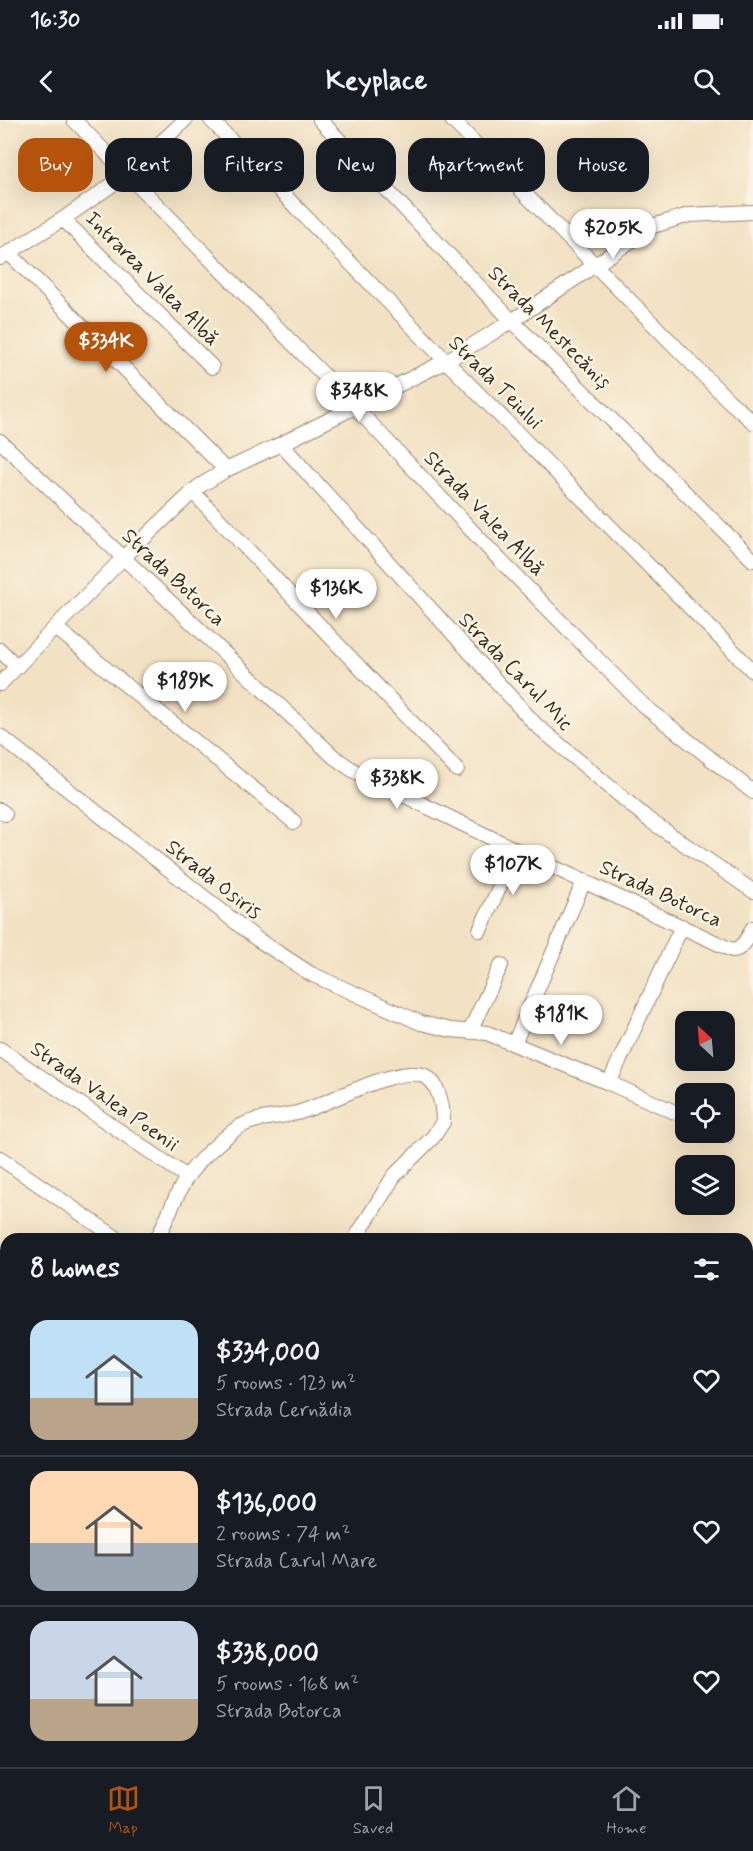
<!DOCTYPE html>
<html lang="en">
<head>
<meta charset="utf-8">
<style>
  body { margin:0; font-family:Mynerve,sans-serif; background:#242831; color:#f1f3f6; height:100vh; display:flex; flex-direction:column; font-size:22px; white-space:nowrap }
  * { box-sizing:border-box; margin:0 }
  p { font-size:20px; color:#9ea1a6 }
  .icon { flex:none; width:33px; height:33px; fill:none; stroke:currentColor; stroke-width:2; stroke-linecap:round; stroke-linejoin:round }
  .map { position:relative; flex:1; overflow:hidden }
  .drawer { position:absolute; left:0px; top:1113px; width:753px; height:534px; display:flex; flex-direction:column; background:#171b24; border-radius:18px 18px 0 0; box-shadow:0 6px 24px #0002 }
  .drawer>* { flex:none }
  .top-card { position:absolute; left:18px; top:18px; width:717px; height:54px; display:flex; gap:12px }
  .needle { width:39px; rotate:334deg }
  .tools { position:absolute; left:675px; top:891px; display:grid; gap:12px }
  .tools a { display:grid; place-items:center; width:60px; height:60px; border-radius:12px; background:#171b24; box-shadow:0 6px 24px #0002; font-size:30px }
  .price { position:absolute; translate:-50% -51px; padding:0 14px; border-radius:21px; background:#fff; color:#222; font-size:20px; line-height:39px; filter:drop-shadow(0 2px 3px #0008) }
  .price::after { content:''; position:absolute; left:50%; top:36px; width:18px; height:14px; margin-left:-9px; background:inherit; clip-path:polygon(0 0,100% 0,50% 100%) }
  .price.on { background:#b45309; color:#fff }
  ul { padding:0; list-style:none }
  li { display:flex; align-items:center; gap:18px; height:150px; padding:0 30px }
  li+li { border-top:2px solid #363941 }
  li span { display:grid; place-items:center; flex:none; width:168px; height:120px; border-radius:18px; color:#555 }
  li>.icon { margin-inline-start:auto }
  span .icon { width:72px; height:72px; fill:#fffc; stroke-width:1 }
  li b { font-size:26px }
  h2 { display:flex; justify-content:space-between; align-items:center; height:72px; padding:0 30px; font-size:26px }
  .pill { padding:0 21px; border-radius:18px; background:#171b24; box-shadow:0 6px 24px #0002; font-size:21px; line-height:54px }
  .pill.on { background:#b45309; color:#fff }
  .status { display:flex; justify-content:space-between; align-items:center; height:42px; padding:0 30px; background:#171b24; direction:ltr }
  .status svg { height:16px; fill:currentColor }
  header { display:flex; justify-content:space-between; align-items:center; height:78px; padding:0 30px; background:#171b24; font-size:27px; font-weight:800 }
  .tab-bar { display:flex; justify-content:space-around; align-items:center; height:84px; border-top:2px solid #363941; background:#171b24; font-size:16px; color:#9ea1a6 }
  .tab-bar a { display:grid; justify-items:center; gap:3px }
  .tab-bar .on { color:#b45309 }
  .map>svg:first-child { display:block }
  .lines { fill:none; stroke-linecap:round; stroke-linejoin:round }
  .minor-casing { stroke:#968670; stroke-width:16 }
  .path { stroke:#968670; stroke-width:2; stroke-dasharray:1.5 4.5; stroke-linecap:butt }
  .minor { stroke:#fff; stroke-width:14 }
  .labels { text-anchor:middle; stroke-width:5; stroke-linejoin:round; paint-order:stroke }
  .street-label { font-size:21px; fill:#3b2a1e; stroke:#fcf5e5 }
</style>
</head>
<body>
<div class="status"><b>16:30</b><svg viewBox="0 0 49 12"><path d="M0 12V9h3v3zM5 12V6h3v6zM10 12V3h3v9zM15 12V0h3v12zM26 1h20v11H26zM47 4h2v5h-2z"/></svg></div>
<header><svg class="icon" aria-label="back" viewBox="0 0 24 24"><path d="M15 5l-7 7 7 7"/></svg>Keyplace<svg class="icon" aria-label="search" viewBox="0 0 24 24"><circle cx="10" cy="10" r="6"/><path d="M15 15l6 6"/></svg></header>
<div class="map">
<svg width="753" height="1647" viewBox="0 0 753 1647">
  <rect width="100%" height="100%" fill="#fcf5e5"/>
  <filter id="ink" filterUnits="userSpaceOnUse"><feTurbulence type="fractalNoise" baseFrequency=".0167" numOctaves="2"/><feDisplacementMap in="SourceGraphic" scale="12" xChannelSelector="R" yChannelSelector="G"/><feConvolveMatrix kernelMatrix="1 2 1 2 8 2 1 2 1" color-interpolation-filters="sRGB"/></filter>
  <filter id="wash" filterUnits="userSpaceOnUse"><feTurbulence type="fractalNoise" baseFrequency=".008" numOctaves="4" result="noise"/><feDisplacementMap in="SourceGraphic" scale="24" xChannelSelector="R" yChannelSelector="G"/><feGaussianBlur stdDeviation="1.35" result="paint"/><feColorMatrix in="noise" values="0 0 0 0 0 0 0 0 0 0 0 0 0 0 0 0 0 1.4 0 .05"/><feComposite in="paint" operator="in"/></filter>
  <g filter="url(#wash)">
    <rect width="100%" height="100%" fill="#f2e1c2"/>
  </g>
  <g filter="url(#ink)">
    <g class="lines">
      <!-- minor casing -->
      <g class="minor-casing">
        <path id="minor" d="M74 0 355 287 493 433 643 585 753 672
          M211 0 446 241 753 551
          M320 0 512 201 753 440
          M452 0 728 280 753 302
          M63 99 212 247
          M9 133 226 350
          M0 138 63 99 126 55 185 0
          M0 321 334 637 354 651 516 730 732 830C743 830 748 817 753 808
          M281 324 535 604 649 700 753 771
          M192 371 457 650
          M56 508 294 702
          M0 530 17 547
          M0 564 123 438 198 367 226 350 281 324 446 241 512 201 653 106 689 95 753 92
          M0 616 257 819 311 854 421 903 451 910 487 913 609 963 686 997
          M0 690 5 694
          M480 810 516 730
          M470 911 501 845
          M514 924 584 761
          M0 929 187 1057
          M609 963 682 806
          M719 1012 726 1016
          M0 1038 118 1119
          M157 1119C167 1099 175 1076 187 1057 199 1039 219 1022 236 1009 253 997 277 998 297 993 326 985 396 946 422 955 439 960 443 987 443 1002L433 1017 394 1056 355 1119
          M0 1304 6 1307
          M0 1627 6 1614
          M751 1647 753 1643"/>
      </g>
      <!-- path -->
      <path class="path" d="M747 1593 753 1596
        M721 1641 724 1647"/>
      <!-- minor -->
      <use href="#minor" class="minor"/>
    </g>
  </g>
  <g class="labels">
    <!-- street labels -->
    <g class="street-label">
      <text transform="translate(153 158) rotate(45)" y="7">Intrarea Valea Albă</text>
      <text transform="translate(550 207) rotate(45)" y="7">Strada Mestecăniș</text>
      <text transform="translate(496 262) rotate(45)" y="7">Strada Teiului</text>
      <text transform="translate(485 393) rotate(46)" y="7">Strada Valea Albă</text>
      <text transform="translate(174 457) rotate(43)" y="7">Strada Botorca</text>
      <text transform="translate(516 551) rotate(46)" y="7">Strada Carul Mic</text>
      <text transform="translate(214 759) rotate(38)" y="7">Strada Osiris</text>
      <text transform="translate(661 773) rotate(25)" y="7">Strada Botorca</text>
      <text transform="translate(105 976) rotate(35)" y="7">Strada Valea Poenii</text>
    </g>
  </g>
</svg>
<div class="tools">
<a><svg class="needle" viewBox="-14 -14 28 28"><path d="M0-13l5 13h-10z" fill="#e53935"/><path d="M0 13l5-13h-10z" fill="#9ea1a6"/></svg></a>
<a><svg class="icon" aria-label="locate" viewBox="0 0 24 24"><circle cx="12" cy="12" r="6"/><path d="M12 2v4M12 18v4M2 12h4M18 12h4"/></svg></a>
<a><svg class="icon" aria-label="layers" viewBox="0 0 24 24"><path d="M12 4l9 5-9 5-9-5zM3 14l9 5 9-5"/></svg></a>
</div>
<b class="price" style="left:613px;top:140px">$205K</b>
<b class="price on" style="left:106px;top:253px">$334K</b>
<b class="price" style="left:359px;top:303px">$348K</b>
<b class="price" style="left:336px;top:500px">$136K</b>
<b class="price" style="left:185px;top:593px">$189K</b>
<b class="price" style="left:397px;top:690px">$338K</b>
<b class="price" style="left:513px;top:776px">$107K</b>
<b class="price" style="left:561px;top:926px">$181K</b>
<div class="top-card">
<a class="pill on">Buy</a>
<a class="pill">Rent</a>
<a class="pill">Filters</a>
<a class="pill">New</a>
<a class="pill">Apartment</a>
<a class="pill">House</a>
</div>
<section class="drawer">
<h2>8 homes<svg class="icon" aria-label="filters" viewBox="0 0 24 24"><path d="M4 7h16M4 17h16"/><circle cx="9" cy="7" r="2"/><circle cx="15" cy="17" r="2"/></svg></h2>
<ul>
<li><span style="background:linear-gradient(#bfe0f5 65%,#b9a48a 0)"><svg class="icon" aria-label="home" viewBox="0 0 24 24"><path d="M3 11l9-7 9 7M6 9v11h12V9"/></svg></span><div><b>$334,000</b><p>5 rooms · 123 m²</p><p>Strada Cernădia</p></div><svg class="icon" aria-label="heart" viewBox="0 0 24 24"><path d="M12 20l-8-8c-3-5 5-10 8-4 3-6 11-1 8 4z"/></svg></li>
<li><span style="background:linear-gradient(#ffd9b3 60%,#9aa5b1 0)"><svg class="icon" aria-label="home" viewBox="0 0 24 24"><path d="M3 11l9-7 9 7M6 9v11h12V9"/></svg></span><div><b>$136,000</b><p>2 rooms · 74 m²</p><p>Strada Carul Mare</p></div><svg class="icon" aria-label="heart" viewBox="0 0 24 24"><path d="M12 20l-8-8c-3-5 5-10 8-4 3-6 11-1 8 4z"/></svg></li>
<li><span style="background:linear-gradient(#c9d6e8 65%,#b9a48a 0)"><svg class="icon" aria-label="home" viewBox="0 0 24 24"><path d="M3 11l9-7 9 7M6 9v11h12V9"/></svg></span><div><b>$338,000</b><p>5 rooms · 168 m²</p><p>Strada Botorca</p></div><svg class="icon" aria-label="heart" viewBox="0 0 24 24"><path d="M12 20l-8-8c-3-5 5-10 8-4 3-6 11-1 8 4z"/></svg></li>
</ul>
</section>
</div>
<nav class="tab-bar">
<a class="on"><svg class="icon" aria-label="map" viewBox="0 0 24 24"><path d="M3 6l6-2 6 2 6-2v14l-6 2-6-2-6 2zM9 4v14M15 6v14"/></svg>Map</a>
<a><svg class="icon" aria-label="saved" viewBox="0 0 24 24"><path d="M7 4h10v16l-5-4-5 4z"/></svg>Saved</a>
<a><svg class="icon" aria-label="home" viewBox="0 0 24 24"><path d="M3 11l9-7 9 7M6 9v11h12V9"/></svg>Home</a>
</nav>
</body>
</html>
